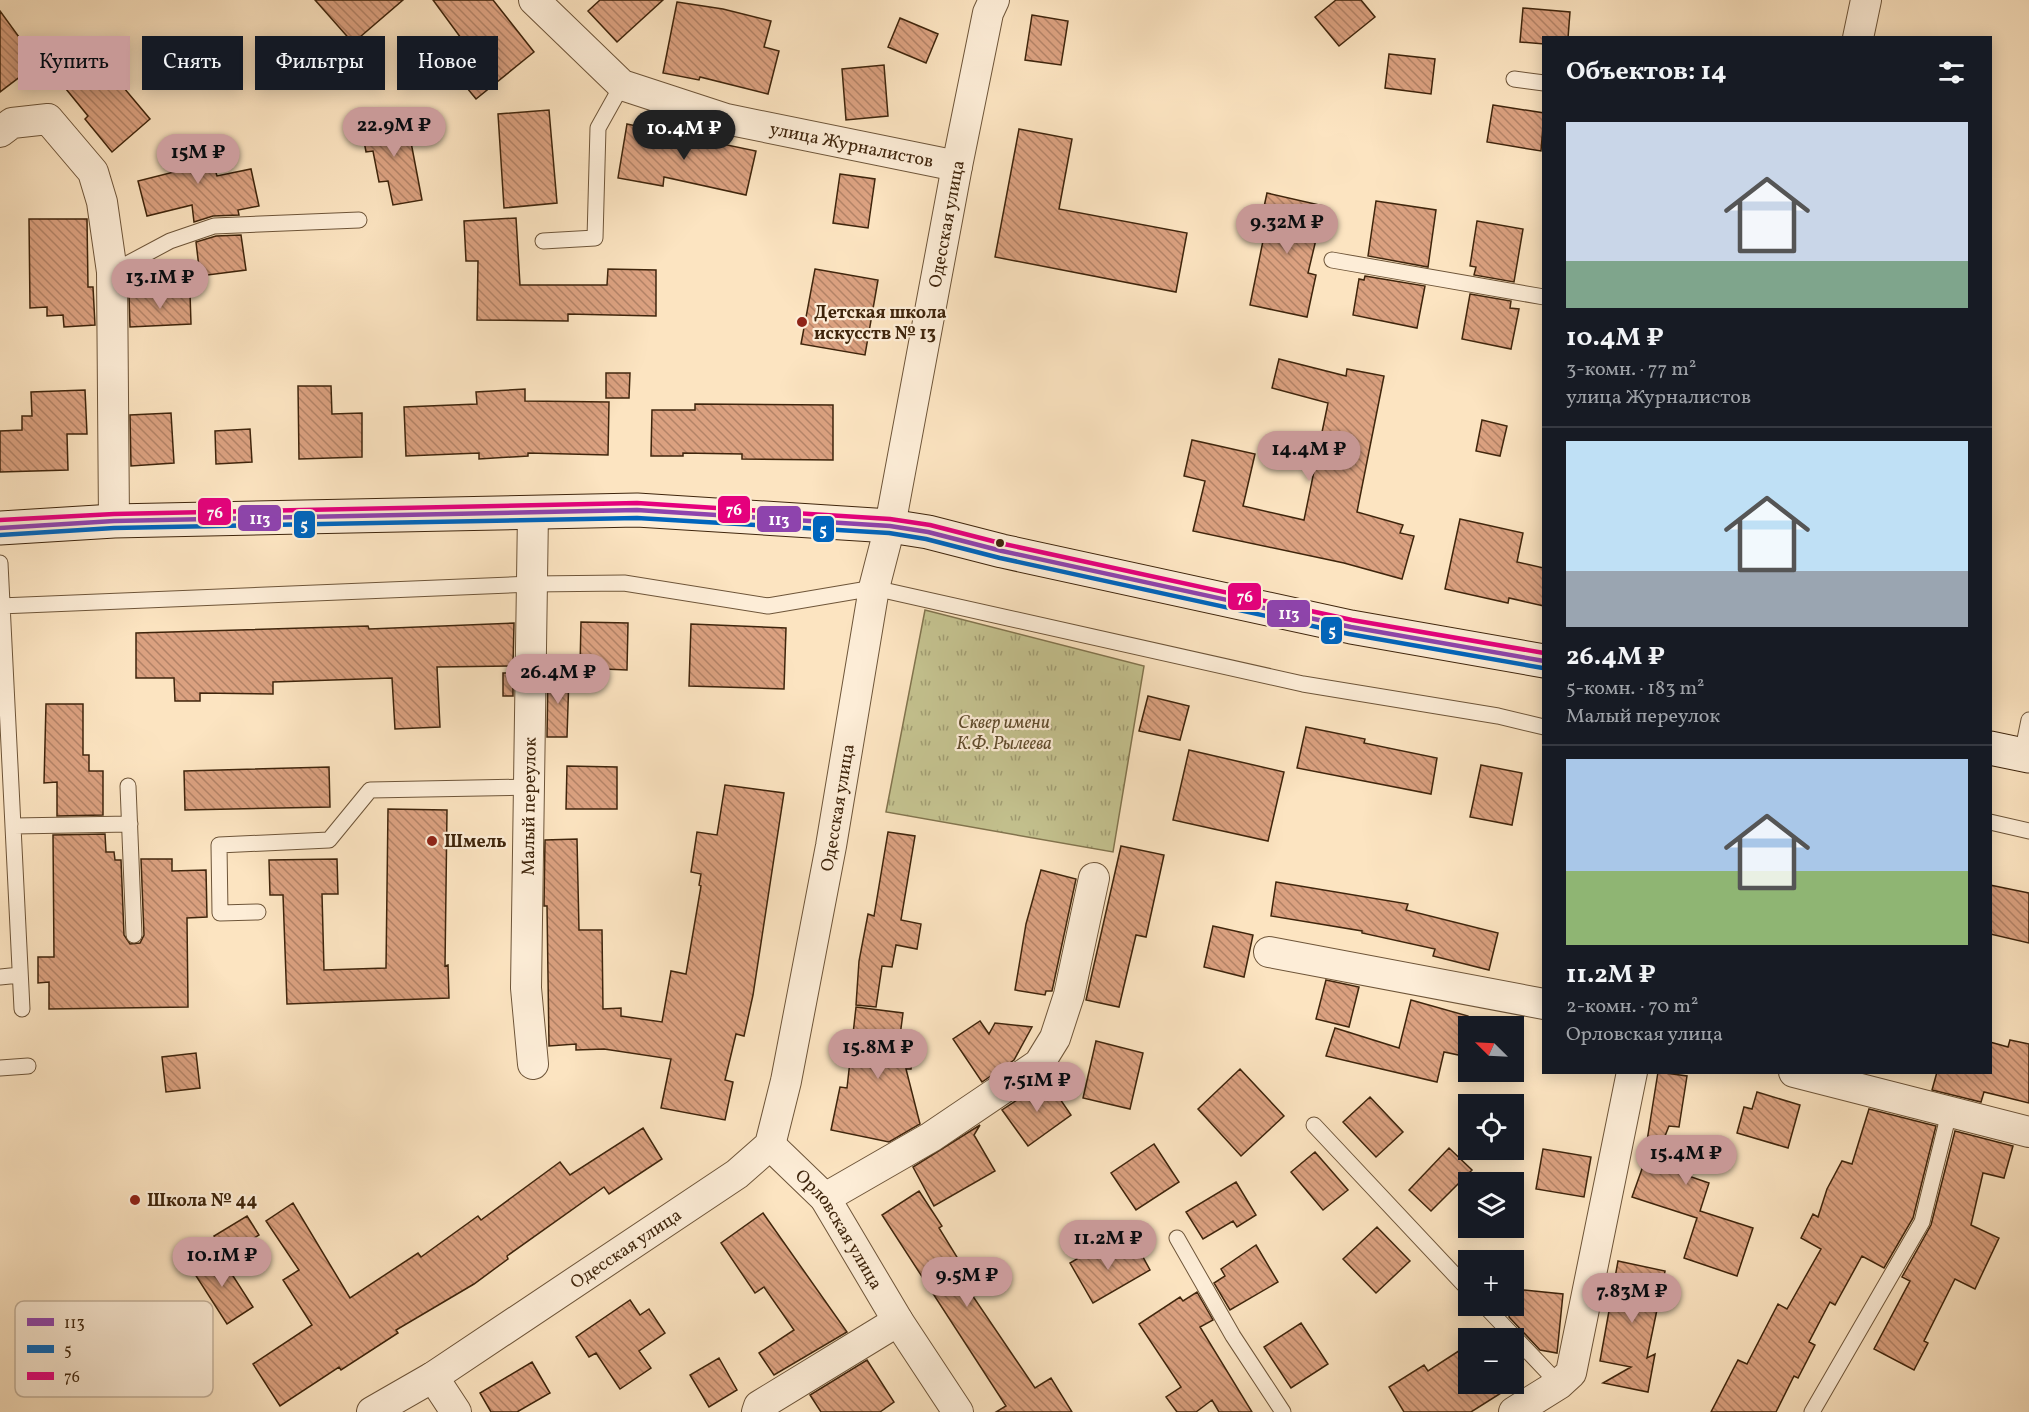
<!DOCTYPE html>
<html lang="ru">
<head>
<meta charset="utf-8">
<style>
  body { margin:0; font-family:Vollkorn,serif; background:#20242c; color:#f1f3f6; height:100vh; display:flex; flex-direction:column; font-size:22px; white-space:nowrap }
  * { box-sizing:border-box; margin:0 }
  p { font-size:20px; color:#9ea1a6 }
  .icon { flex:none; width:33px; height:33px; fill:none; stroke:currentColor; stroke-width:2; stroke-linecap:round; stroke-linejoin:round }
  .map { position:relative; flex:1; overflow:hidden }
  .drawer { position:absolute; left:1542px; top:36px; width:450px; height:1038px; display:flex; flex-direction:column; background:#171b24; border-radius:0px; box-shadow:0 3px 15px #0003 }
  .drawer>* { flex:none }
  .top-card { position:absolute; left:18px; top:36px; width:570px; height:54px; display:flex; gap:12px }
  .needle { width:39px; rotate:294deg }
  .buttons { position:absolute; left:1458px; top:1016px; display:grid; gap:12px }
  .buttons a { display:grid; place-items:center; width:66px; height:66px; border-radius:0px; background:#171b24; box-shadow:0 3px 15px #0003; font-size:30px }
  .price { position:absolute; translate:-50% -51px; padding:0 14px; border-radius:21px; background:#c59692; color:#111; font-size:20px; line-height:39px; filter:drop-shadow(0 2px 3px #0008) }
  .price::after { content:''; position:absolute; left:50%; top:36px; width:18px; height:14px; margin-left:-9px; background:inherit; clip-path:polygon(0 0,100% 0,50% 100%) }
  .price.active { background:#222; color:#fff }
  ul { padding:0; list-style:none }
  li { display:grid; align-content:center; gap:12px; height:318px; padding:0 24px }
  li+li { border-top:2px solid #363941 }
  li span { display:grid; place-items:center; height:186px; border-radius:0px; color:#555 }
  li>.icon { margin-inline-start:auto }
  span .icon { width:108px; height:108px; fill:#fffc; stroke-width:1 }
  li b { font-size:26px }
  h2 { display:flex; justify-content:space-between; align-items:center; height:72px; padding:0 24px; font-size:26px }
  .chip { padding:0 21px; border-radius:0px; background:#171b24; box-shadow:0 3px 15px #0003; font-size:21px; line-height:54px }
  .chip.active { background:#c59692; color:#111 }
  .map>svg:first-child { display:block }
  .grass { fill:url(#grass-tufts); stroke:#82744e; stroke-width:1.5 }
  .building { fill:url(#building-back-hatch); stroke:#3f250c; stroke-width:1.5 }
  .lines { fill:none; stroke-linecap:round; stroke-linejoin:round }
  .lane-casing { stroke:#6e5539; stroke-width:17 }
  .street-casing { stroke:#6e5539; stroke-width:32 }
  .secondary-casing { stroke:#3f250c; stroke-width:35 }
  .lane { stroke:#fdedd7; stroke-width:15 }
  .street { stroke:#fdedd7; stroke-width:30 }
  .secondary { stroke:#fdedd7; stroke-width:33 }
  .bus-1-casing { stroke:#fdedd7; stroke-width:9 }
  .bus-2-casing { stroke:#fdedd7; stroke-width:9 }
  .bus-3-casing { stroke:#fdedd7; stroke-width:9 }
  .bus-1 { stroke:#8e44ad; stroke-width:4.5 }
  .bus-2 { stroke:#0065bd; stroke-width:4.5 }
  .bus-3 { stroke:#e5007d; stroke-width:4.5 }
  .poi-dot { fill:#8f2418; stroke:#fdedd7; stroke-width:2 }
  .bus-dot { fill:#3f250c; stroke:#fdedd7; stroke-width:2 }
  .labels { text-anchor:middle; stroke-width:4.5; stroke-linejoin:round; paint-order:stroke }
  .street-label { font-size:18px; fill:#3f250c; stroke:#fdedd7 }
  .poi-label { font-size:18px; font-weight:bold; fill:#3f250c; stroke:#fdedd7; text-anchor:start }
  .park-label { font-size:18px; font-style:italic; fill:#604c2d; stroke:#fdedd7 }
  .key { fill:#fdedd7; stroke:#c4b19a; stroke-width:1.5 }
  .key-label { font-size:16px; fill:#3f250c }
  .line-badge { stroke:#fdedd7; stroke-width:2 }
  .badge-label { font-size:16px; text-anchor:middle; font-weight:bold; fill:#fff }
</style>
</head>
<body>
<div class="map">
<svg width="2029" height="1412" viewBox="0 0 2029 1412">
  <defs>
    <pattern id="grass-tufts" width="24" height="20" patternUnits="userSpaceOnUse" patternTransform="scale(1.5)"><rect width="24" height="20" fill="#c4c28f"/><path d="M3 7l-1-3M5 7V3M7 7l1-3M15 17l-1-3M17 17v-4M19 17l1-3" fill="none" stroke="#a19d73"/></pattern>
    <pattern id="building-back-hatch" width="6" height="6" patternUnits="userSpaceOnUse" patternTransform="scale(1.5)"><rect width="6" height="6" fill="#dba180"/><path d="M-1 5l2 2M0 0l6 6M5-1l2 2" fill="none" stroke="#b38367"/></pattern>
  </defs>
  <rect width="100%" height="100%" fill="#fce4c1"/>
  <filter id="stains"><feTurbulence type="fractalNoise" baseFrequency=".00333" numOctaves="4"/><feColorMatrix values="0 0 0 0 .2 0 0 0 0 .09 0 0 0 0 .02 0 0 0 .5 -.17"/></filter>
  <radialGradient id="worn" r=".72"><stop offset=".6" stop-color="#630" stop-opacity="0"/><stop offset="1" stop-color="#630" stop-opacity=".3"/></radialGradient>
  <!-- grass -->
  <path class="grass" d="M925 610 1144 666 1113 852 886 812Z"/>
  <!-- building -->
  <path class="building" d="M315 0H403L353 43Z
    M433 0H493L534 52 476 99 449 66 469 49Z
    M600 0H663L617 42 588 11Z
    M1336 0H1361L1375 17 1339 46 1315 17Z
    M677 2 723 9 771 21 764 47 779 51 768 94 700 77 699 80 663 73Z
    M1523 8 1570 12 1568 38H1544V44L1520 42Z
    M0 11 38 63 0 92Z
    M1032 15 1068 21 1061 65 1025 60Z
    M900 18 938 34 926 63 888 47Z
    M94 39 120 70 113 75 150 119 112 152 85 119 88 116 53 73Z
    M1389 54 1435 59 1431 94 1385 88Z
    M884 65 888 116 846 120 842 69Z
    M1493 105 1544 113 1541 151 1487 142Z
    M549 110 557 203 504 208 498 114Z
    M406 116 422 200 393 205 388 181 379 182 373 151 366 152 361 125Z
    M627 124 756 151 746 195 664 177 663 186 618 178Z
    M1019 129 1072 139 1059 209 1187 233 1176 292 995 257Z
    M205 136 217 176 251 169 259 206 238 210 239 215 213 216 194 222 192 205 147 216 138 181 174 172 167 146Z
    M840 174 875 179 868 228 833 223Z
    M1267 193 1324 206 1308 273 1316 275 1307 317 1250 305 1265 231 1259 230Z
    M1376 201 1436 210 1428 267 1368 256Z
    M516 218 520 285H607L608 269 656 270V316L568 314V321L477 320 478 261H466L464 221Z
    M29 219H87L88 287H93L95 325 64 327 63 315 47 316V307L30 308Z
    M1477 221 1523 229 1514 282 1474 275 1476 267 1470 266Z
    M241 235 246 270 200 276 196 242 216 236Z
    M815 269 878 280 865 355 801 344Z
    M1365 276 1425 286 1417 328 1353 315 1359 279 1364 280Z
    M190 293 191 324 130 327 129 295Z
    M1470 294 1511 301 1510 308 1519 309 1511 349 1462 339Z
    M1279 359 1346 376 1347 369 1384 376 1357 512 1403 525 1400 533 1414 536 1402 579 1344 563 1193 531 1205 481 1184 476 1192 440 1255 454 1243 506 1304 520 1328 403 1272 388Z
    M606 373H630L629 398H606Z
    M298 386H331L332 414 362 413V457L299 459Z
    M525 389V401L609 402 608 455 528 453V456L479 459V453L406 456 404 407 477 404 476 392Z
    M85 390 87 434H67L68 470 0 472V431L22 430V416H32L31 392Z
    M695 404 833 405V460L742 459V454L683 453V456H651L652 410H695Z
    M171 413 174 463 131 466 130 415Z
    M1482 420 1507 426 1500 456 1476 451Z
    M250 429 252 462 216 464 215 431Z
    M1460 519 1523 533 1517 562 1544 568V606L1509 598 1508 603 1445 589Z
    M581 622 628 623 627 670 580 668Z
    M514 623 513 666 437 667 440 727 395 729 392 678 273 682V694L200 693V701H175L174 678H136V633L368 626 369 629Z
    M691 624 786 628 784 689 689 686Z
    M503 673H513V696H503Z
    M548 674 569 675 567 737H547Z
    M1148 696 1189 706 1180 740 1139 731Z
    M46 704H83V755H89V771H103V815L57 816V782L44 783Z
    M1306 727 1365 739 1364 743 1437 758 1431 794 1297 768Z
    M1189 750 1284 772 1268 841 1173 820Z
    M1481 765 1522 773 1512 825 1470 817Z
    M567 766 617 767V809H566Z
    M329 767 330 807 185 810 184 771Z
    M725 785 784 793 753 995 744 1036 736 1034 725 1080 733 1082 725 1120 661 1108 671 1059 604 1049 576 1050V1044L549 1046 547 906H544L545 840 577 839 579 930H602L603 1009 621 1008V1016L662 1022 671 971 686 974 701 886 699 885 701 874 691 872 697 832 717 835Z
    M388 809 447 810 445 966 448 965 449 998 287 1004 283 895H270L269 860 337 859 338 894H322L324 970 386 968Z
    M888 832 915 836 901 920 921 924 917 949 896 945 892 967 882 966 876 1007 856 1005 859 961 868 914 874 916Z
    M105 834 106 852H114L115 860H121L124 935 130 944 140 943 144 935 141 859H172V871L206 870 207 917 187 918 188 1007 49 1009V982L38 983V957H54L53 835Z
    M1121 846 1164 855 1146 937 1136 935 1119 1007 1086 1000Z
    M1041 870 1076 879 1052 991H1046L1045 995 1015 990 1026 924Z
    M1276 882 1408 904 1406 910 1498 933 1489 970 1433 956 1435 949 1362 933V931L1271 916Z
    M1990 885 2029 893V943L1990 934Z
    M1213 926 1253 935 1244 977 1204 967Z
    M1326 980 1359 987 1349 1027 1316 1019Z
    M1411 1000 1468 1016V1057L1444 1052 1437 1082 1326 1056 1335 1028 1399 1048Z
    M856 1007 903 1013 900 1036 915 1038 911 1069H906L920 1124 889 1142 831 1130 840 1087 847 1088Z
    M980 1021 989 1034 995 1023 1032 1027 1014 1060 982 1082 953 1039Z
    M2010 1040 2029 1044V1103L1984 1092 1981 1102 1932 1090 1937 1072H1990V1042L2008 1047Z
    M1096 1041 1143 1053 1130 1109 1083 1098Z
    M196 1053 200 1088 166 1092 162 1057Z
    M1240 1069 1284 1116 1241 1156 1198 1109Z
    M1658 1072 1687 1076 1679 1127 1669 1126 1665 1136 1676 1142 1671 1170 1709 1183 1700 1211 1753 1228 1737 1276 1684 1258 1697 1218 1632 1197 1643 1166Z
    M1047 1080 1071 1115 1028 1146 1002 1110Z
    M1757 1092 1800 1105 1788 1148 1737 1133 1744 1107 1752 1109Z
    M1370 1097 1403 1132 1376 1157 1343 1122Z
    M1869 1109 1936 1126 1913 1218 1884 1268 1862 1256 1835 1305 1830 1302 1809 1342 1815 1345 1798 1378 1794 1376 1776 1412H1711L1738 1360 1747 1364 1778 1304 1787 1309 1821 1249 1801 1238 1813 1214 1818 1217 1827 1189 1842 1161 1852 1164Z
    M980 1125 974 1135 995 1171 934 1206 913 1167Z
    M643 1128 662 1159 609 1194 604 1187 507 1256 508 1259 474 1284 396 1330 398 1333 341 1370 339 1367 280 1406 253 1364 312 1325 283 1280 299 1270 266 1221 293 1203 350 1298 418 1253 421 1257 478 1216 481 1220 560 1162 570 1175Z
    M1955 1131 2013 1146 2004 1178 1983 1173 1971 1225 1999 1238 1975 1289 1955 1279 1924 1341 1928 1343 1914 1370 1874 1349 1910 1281 1902 1277 1931 1225Z
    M1154 1144 1179 1182 1136 1210 1111 1173Z
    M1449 1148 1472 1170 1431 1211 1409 1190Z
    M1543 1149 1591 1157 1584 1197 1536 1189Z
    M1315 1152 1348 1190 1323 1210 1291 1172Z
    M1236 1182 1256 1215 1237 1227 1233 1221 1203 1239 1186 1212Z
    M919 1191 942 1226 939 1228 976 1288 970 1292 1035 1388 1051 1378 1072 1412H996L1006 1406 882 1215Z
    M763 1213 847 1332 774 1375 759 1353 794 1330 764 1287 755 1293 721 1243Z
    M247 1216 259 1235 226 1255 214 1236Z
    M1377 1227 1410 1261 1376 1293 1343 1259Z
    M1102 1244 1112 1260 1137 1246 1150 1270 1093 1303 1070 1263Z
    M1256 1245 1278 1282 1230 1310 1214 1283 1225 1276 1221 1269Z
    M217 1251 253 1307 227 1324 191 1268Z
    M1618 1261 1665 1271 1647 1358 1655 1354 1648 1392 1603 1383 1631 1367 1600 1361Z
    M1514 1289 1563 1294 1557 1353 1540 1350 1509 1317 1510 1305H1514Z
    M1197 1292 1213 1320 1200 1327 1252 1412H1219L1212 1400 1196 1412H1177L1166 1397 1181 1387 1139 1324 1180 1297 1183 1301Z
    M630 1300 640 1315 649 1309 665 1333 639 1351 651 1368 620 1389 596 1353 589 1357 576 1337Z
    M1301 1323 1328 1364 1291 1388 1264 1347Z
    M1468 1345V1383H1517L1471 1412H1404L1389 1387 1424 1365 1428 1371Z
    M719 1358 737 1390 709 1407 690 1375Z
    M867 1360 894 1402 880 1412H821L810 1395Z
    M532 1362 550 1393 517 1412H491L480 1393Z"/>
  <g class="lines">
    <!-- lane casing -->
    <g class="lane-casing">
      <path id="lane" d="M1514 79 1544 83
        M543 241 595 238 598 128 622 85
        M1332 260 1544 297
        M112 272 170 241 214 226 359 220
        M0 563 22 1009
        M0 606 532 584 624 583 768 606 874 588 1303 684 1498 716 1544 727
        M2022 754 2029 720
        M128 786 134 935
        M1990 822 2029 831
        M14 826 130 824
        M258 912 220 913 219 845 329 840 370 790 530 787
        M0 977 20 975
        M0 1068 28 1066
        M1314 1125 1468 1289
        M1177 1238 1233 1336 1283 1412
        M1484 1305 1559 1384
        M1812 1412 1922 1222 1949 1113"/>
    </g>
    <!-- street casing -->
    <g class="street-casing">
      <g id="street">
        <path id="s1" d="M534 0 622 85 726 119 957 166"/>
        <path d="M1858 38 1866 0"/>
        <path d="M0 132 12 123 48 119 93 172 102 202 112 272 114 521"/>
        <path d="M1269 952 1544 1004"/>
        <path id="s2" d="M533 1064 526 988 533 512"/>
        <path d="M1794 1072 2029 1132"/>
        <path id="s3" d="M770 1145 825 1198 898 1321 958 1412"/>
        <path d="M825 1198 931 1137 1039 1064 1055 1038 1069 995 1094 878"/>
        <path d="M433 1377 456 1412"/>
        <path id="s4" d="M372 1412 433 1377 737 1174 770 1145 786 1081 831 846 874 588 890 526 957 166 988 13 994 0"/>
        <path d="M757 1412 759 1406 898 1321"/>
        <path d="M1514 1412 1559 1384 1571 1373 1632 1072"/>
      </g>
    </g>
    <!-- secondary casing -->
    <g class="secondary-casing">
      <path id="secondary" d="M0 528 114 521 637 510 890 526 928 532 1002 551 1351 627 1544 661
        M1990 748 2029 756"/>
    </g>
    <!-- lane -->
    <use href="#lane" class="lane"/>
    <!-- street -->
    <use href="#street" class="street"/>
    <!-- secondary -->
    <use href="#secondary" class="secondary"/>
    <!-- bus-1 casing -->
    <g class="bus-1-casing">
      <path id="bus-1" d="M0 528 114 521 637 510 890 526 928 532 1002 551 1351 627 1544 661"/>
    </g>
    <!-- bus-2 casing -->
    <g class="bus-2-casing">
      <path id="bus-2" d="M0 535 114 528 637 518 889 533 926 539 1000 558 1349 634 1543 668"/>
    </g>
    <!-- bus-3 casing -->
    <g class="bus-3-casing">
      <path id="bus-3" d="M0 520 114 514 637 503 890 519 930 525 1004 544 1352 620 1544 653"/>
    </g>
    <!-- bus-1 -->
    <use href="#bus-1" class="bus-1"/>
    <!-- bus-2 -->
    <use href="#bus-2" class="bus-2"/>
    <!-- bus-3 -->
    <use href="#bus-3" class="bus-3"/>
  </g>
  <!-- markers -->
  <g class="poi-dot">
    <circle cx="802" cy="322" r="6"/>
    <circle cx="432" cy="841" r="6"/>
    <circle cx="135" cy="1200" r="6"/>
  </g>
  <circle class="bus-dot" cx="1000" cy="543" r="5"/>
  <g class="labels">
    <!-- street labels -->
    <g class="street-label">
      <text dy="6" stroke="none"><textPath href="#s1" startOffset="360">улица Журналистов</textPath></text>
      <text dy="6" stroke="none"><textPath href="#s4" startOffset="1418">Одесская улица</textPath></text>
      <text dy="6" stroke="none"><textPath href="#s2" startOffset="258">Малый переулок</textPath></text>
      <text dy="6" stroke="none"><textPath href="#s4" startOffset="824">Одесская улица</textPath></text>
      <text dy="6" stroke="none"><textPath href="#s3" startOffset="110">Орловская улица</textPath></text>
      <text dy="6" stroke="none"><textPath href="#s4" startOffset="302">Одесская улица</textPath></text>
    </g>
    <!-- poi labels -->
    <g class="poi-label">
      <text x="814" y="318">Детская школа<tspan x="814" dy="21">искусств № 13</tspan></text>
      <text x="444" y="847">Шмель</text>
      <text x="147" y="1206">Школа № 44</text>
    </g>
    <!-- park labels -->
    <g class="park-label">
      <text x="1004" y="728">Сквер имени<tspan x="1004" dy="21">К.Ф. Рылеева</tspan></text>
    </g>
  </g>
  <!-- legend -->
  <rect x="15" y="1301" width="198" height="96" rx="9" class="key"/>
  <rect x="27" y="1318" width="27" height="8" fill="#8e44ad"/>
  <rect x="27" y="1345" width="27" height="8" fill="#0065bd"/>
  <rect x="27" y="1372" width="27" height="8" fill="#e5007d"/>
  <g class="key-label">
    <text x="64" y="1328">113</text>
    <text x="64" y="1355">5</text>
    <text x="64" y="1382">76</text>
  </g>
  <g class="line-badge">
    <rect x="717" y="495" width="34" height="29" rx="6" fill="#e5007d"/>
    <rect x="197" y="497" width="35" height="29" rx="6" fill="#e5007d"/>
    <rect x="237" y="504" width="45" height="28" rx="6" fill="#8e44ad"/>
    <rect x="756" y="505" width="46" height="28" rx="6" fill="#8e44ad"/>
    <rect x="293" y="510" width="23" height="29" rx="6" fill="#0065bd"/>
    <rect x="812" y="515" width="23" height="28" rx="6" fill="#0065bd"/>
    <rect x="1227" y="582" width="35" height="29" rx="6" fill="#e5007d"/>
    <rect x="1266" y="599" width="45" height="29" rx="6" fill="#8e44ad"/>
    <rect x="1320" y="616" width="23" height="29" rx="6" fill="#0065bd"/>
  </g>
  <g class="badge-label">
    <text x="734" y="515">76</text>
    <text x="215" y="518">76</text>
    <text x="260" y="524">113</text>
    <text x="779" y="525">113</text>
    <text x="304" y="530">5</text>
    <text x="823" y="535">5</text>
    <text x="1245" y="602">76</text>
    <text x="1289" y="619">113</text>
    <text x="1332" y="636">5</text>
  </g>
  <rect width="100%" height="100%" filter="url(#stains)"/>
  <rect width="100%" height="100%" fill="url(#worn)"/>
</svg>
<div class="buttons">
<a><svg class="needle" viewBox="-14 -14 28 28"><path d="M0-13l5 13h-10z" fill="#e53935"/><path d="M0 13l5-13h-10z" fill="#9ea1a6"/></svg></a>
<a><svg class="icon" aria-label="locate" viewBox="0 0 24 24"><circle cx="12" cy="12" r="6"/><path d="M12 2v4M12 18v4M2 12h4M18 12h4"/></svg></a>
<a><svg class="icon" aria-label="layers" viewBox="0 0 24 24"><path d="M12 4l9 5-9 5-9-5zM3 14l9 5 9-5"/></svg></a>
<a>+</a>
<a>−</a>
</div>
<b class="price" style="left:394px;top:158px">22.9M ₽</b>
<b class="price active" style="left:684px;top:161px">10.4M ₽</b>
<b class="price" style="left:198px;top:185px">15M ₽</b>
<b class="price" style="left:1287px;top:255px">9.32M ₽</b>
<b class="price" style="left:160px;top:310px">13.1M ₽</b>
<b class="price" style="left:1309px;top:482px">14.4M ₽</b>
<b class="price" style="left:558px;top:705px">26.4M ₽</b>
<b class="price" style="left:878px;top:1080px">15.8M ₽</b>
<b class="price" style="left:1037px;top:1113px">7.51M ₽</b>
<b class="price" style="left:1686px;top:1186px">15.4M ₽</b>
<b class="price" style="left:1108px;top:1271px">11.2M ₽</b>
<b class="price" style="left:222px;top:1288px">10.1M ₽</b>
<b class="price" style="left:967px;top:1308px">9.5M ₽</b>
<b class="price" style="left:1632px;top:1324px">7.83M ₽</b>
<div class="top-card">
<a class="chip active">Купить</a>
<a class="chip">Снять</a>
<a class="chip">Фильтры</a>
<a class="chip">Новое</a>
</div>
<section class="drawer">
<h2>Объектов: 14<svg class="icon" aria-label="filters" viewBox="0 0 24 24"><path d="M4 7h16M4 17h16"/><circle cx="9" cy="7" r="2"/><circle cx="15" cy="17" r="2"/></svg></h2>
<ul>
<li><span style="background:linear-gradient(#c9d6e8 75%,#7fa58c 0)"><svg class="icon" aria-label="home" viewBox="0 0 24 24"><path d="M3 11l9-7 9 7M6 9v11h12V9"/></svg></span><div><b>10.4M ₽</b><p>3-комн. · 77 m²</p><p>улица Журналистов</p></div></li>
<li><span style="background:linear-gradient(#bfe0f5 70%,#9aa5b1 0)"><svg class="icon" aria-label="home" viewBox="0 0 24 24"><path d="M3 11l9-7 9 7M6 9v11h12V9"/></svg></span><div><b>26.4M ₽</b><p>5-комн. · 183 m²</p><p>Малый переулок</p></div></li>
<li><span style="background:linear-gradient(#a9c7e8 60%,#8fb573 0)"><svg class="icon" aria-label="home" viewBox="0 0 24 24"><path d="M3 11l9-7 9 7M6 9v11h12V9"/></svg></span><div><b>11.2M ₽</b><p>2-комн. · 70 m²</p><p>Орловская улица</p></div></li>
</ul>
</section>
</div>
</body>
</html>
